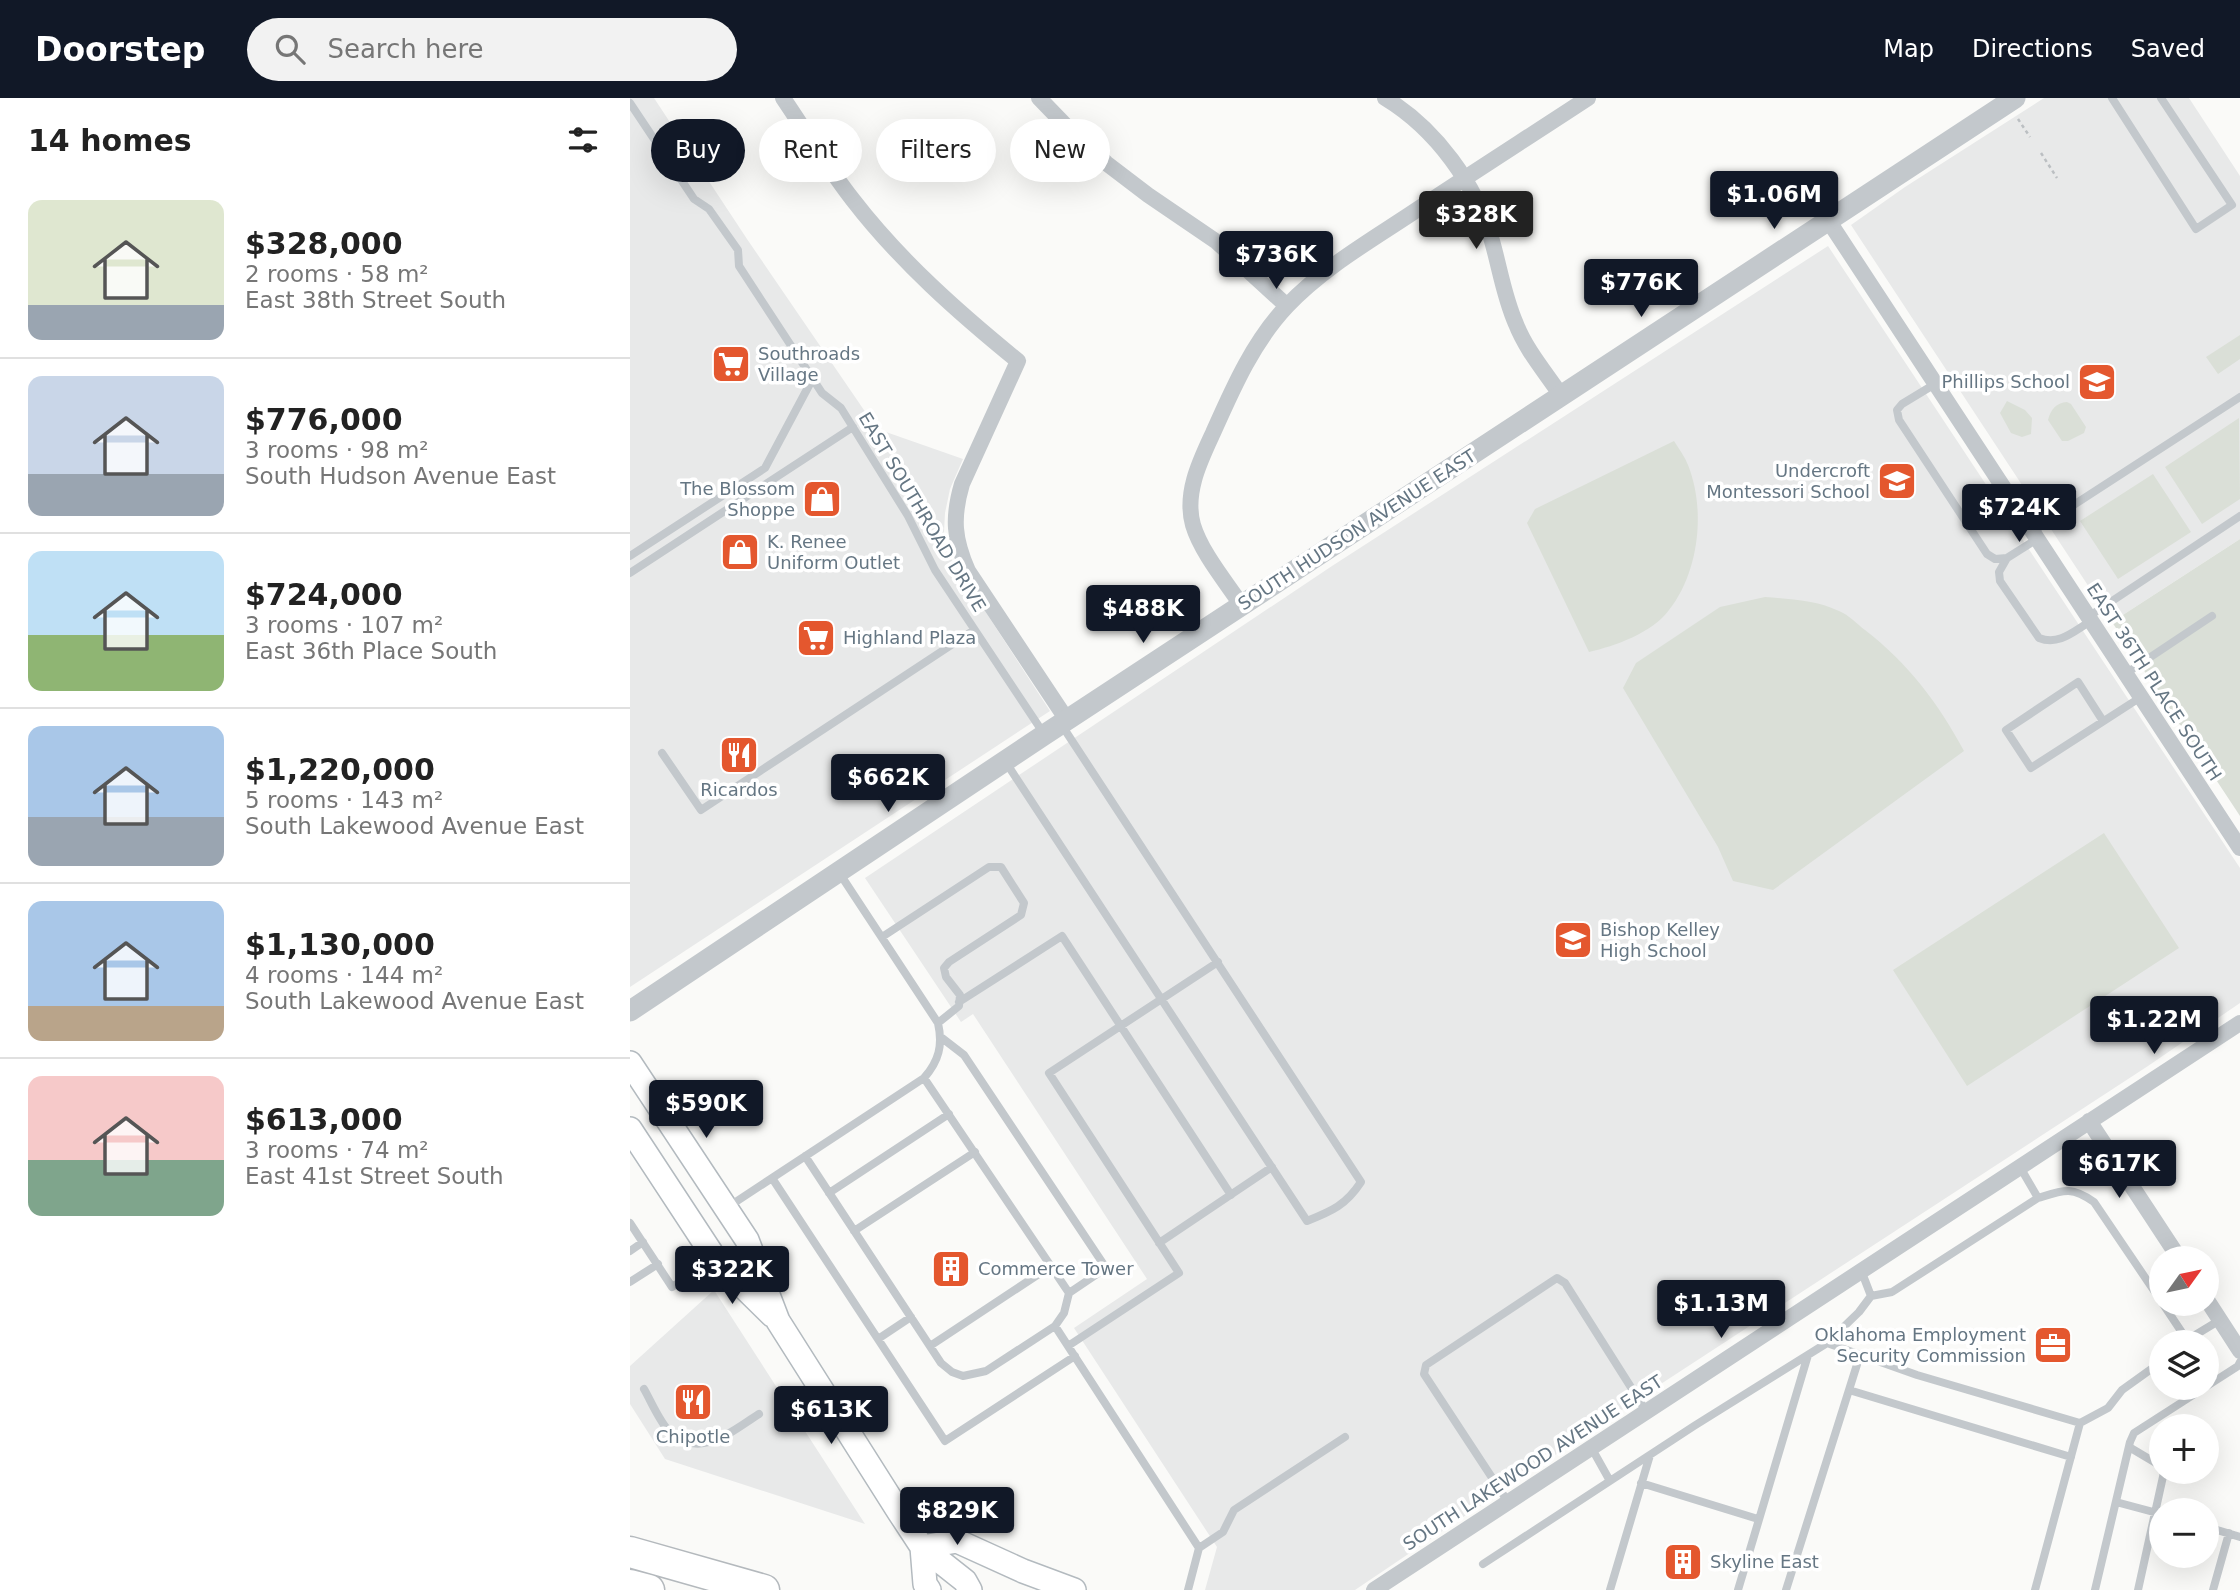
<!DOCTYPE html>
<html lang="en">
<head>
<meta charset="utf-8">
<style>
  body { margin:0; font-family:"DejaVu Sans",sans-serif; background:#f2f2f2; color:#222; height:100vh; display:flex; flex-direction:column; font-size:26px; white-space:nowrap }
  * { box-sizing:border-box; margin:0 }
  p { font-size:23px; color:#767676 }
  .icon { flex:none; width:38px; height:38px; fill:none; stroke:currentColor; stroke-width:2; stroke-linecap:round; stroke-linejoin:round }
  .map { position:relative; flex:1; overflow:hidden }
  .drawer { display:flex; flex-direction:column; background:#fff; width:630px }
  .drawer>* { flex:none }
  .top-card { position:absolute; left:21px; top:21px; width:665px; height:63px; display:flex; gap:14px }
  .needle { width:46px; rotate:57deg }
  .controls { position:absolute; left:1519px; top:1148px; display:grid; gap:14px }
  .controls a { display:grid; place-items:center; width:70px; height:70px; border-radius:50%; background:#fff; box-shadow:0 7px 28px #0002; font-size:35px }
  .price { position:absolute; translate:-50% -60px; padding:0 16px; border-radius:7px; background:#111827; color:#fff; font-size:23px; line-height:46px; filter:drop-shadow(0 2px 4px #0008) }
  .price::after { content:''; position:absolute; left:50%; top:42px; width:21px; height:16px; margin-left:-10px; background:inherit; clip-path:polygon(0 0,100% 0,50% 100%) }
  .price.active { background:#222; color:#fff }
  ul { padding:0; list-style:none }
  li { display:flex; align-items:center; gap:21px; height:175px; padding:0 28px }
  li+li { border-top:2px solid #e0e0e0 }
  li span { display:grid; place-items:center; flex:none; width:196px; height:140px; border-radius:14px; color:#555 }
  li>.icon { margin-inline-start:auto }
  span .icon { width:84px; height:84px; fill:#fffc; stroke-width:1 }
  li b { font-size:30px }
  h2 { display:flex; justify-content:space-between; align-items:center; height:84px; padding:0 28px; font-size:30px }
  .chip { padding:0 24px; border-radius:32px; background:#fff; box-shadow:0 7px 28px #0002; font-size:24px; line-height:63px }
  .chip.active { background:#111827; color:#fff }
  header { display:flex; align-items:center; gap:42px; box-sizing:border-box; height:98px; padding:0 35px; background:#111827; color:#fff }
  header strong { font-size:33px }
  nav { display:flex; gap:38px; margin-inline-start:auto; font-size:24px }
  .search { width:490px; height:63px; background:#f2f2f2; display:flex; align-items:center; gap:18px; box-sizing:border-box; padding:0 24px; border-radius:38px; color:#767676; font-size:26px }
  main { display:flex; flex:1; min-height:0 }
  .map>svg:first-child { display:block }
  .built { fill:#e8e9e9 }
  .green { fill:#dadfd7 }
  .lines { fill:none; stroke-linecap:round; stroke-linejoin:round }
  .secondary-casing { stroke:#b3babf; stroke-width:26 }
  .motorway-casing { stroke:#b4b9bd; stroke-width:33 }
  .path { stroke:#bbbfc2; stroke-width:2.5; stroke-dasharray:3.5 3.5; stroke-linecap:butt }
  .service { stroke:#c3c8cc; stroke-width:8 }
  .minor { stroke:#c3c8cc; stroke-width:16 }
  .tertiary { stroke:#c3c8cc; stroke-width:21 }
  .secondary { stroke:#fff; stroke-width:23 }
  .motorway { stroke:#fff; stroke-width:30 }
  .labels { text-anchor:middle; stroke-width:7; stroke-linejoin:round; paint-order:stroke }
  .poi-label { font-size:18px; fill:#657683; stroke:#fff; text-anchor:start }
  .street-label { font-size:18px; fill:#657683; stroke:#fff }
</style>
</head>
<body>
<header>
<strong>Doorstep</strong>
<div class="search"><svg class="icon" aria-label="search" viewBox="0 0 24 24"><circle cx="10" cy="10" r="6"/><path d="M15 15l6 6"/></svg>Search here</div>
<nav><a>Map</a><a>Directions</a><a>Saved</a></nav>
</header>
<main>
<section class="drawer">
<h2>14 homes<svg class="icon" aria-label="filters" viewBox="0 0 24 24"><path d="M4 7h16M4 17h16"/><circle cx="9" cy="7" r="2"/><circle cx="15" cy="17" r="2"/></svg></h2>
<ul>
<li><span style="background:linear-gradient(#dfe7d0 75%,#9aa5b1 0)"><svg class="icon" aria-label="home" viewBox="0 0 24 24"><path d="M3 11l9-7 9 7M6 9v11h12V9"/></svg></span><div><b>$328,000</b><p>2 rooms · 58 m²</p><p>East 38th Street South</p></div></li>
<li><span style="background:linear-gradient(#c9d6e8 70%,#9aa5b1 0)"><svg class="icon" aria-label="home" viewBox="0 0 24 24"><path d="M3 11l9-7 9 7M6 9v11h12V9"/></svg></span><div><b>$776,000</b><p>3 rooms · 98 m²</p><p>South Hudson Avenue East</p></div></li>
<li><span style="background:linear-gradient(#bfe0f5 60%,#8fb573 0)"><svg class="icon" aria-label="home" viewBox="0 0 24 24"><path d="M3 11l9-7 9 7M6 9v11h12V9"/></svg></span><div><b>$724,000</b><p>3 rooms · 107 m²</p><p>East 36th Place South</p></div></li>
<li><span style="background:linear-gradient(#a9c7e8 65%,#9aa5b1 0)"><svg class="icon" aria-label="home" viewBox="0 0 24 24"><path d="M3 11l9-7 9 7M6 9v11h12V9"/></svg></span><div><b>$1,220,000</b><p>5 rooms · 143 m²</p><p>South Lakewood Avenue East</p></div></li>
<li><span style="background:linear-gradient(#a9c7e8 75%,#b9a48a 0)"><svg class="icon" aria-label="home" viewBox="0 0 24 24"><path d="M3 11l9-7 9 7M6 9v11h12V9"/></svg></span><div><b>$1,130,000</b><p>4 rooms · 144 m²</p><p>South Lakewood Avenue East</p></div></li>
<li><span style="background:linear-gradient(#f6c9c9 60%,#7fa58c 0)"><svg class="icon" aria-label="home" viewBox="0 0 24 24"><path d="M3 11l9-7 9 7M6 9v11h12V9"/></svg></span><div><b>$613,000</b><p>3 rooms · 74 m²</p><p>East 41st Street South</p></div></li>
</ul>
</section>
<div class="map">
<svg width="1610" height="1492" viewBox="0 0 1610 1492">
  <rect width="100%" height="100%" fill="#fafaf8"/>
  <!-- built -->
  <path class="built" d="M0 0H24L117 141 236 315V327L333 361 320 391 315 415 314 434 318 456 420 613 0 889Z
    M1414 0H1559L1610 78V441L1482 524 1221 127 1275 89Z
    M1198 148 1610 770V905L1518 968 1017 1295 725 1492H575L587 1449 444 1230 517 1181 343 916 331 924 235 780 702 468Z
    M84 1192 235 1426 35 1361 0 1306V1268Z"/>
  <!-- green -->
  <path class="green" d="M1610 237V261L1588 276 1576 259Z
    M1377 303 1395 312 1402 320 1401 336 1392 339 1381 335 1370 315Z
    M1437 304 1441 306 1456 329 1454 335 1438 343H1432L1418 322C1421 311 1426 305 1437 304Z
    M1609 320 1610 401 1572 426 1535 369Z
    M1044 343C1049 351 1055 359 1058 367 1076 412 1069 474 1039 512 1022 535 985 548 959 554L897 425 905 411Z
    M1523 376 1561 434 1488 481 1450 423Z
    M1610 441V718L1482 524Z
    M1135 499C1160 501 1186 502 1209 513 1219 517 1227 526 1235 532 1278 565 1309 606 1334 653L1143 792 1103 783 1088 749 993 590 1006 565 1090 509Z
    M1474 735 1549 850 1337 988 1263 872Z"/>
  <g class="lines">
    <!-- secondary casing -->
    <g class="secondary-casing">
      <path id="secondary" d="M0 965 117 1142 148 1223 269 1414 292 1449 335 1483 340 1492
        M0 1031 86 1162 142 1217
        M292 1449 327 1443 393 1473 444 1492
        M292 1449 295 1486 299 1492"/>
    </g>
    <!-- motorway casing -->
    <g class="motorway-casing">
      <path id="motorway" d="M0 1454 134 1492
        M0 1487 19 1492"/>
    </g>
    <!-- path -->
    <path class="path" d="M1388 21 1400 39
      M1411 55 1427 80"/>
    <!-- service -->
    <path class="service" d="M1482 0 1566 131 1602 107 1531 0
      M0 5 64 101 79 111 108 152 109 168 192 295 211 310 278 418 305 472 414 636
      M1305 286 1272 306 1267 312 1269 322 1357 456 1365 461 1377 460
      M1402 434 1610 299
      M1407 441 1377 460 1369 474 1370 483 1409 540C1429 548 1444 533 1461 523
      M0 458 135 370 183 280
      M0 475 223 329
      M1458 519 1610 418
      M1495 576 1582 518
      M1473 623 1448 584 1376 632 1401 670 1511 599
      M32 655 71 712 344 532
      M375 663 677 1123C702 1113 716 1107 731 1084L431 626
      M252 839 359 769H371L394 805 391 817 319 864 314 870 316 879 330 897 329 908 308 925
      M329 904 432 838 601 1097
      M294 980 439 1195
      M175 1058 311 1265 322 1274 333 1278 356 1273 425 1228 434 1215 439 1195 476 1170 334 957 312 940
      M142 1080 315 1343 445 1258
      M199 1095 319 1016
      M1408 1100C1434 1092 1441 1088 1464 1104L1531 1203
      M98 1109 294 980C309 963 313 947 308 925L210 776
      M0 1125 42 1189 83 1164
      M224 1133 345 1054
      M529 1145 642 1069
      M0 1153 13 1144
      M0 1184 28 1166
      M1241 1198 1262 1194 1408 1100 1390 1069
      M1533 1206 1557 1242 1590 1222
      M425 1228 569 1450 558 1492
      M248 1241 281 1219
      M1197 1245 1229 1214 1241 1198 1231 1172
      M300 1248 421 1168
      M438 1248 549 1175 419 975 588 864
      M1577 1288 1608 1268 1610 1264
      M14 1291C21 1303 30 1325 40 1334 71 1362 102 1333 129 1316
      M1219 1292 1441 1359
      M1450 1325 1478 1310 1492 1292 1531 1264
      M961 1349 980 1383
      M1499 1349 1531 1368
      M1011 1385 1128 1421
      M878 1404 794 1276 796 1267 927 1180 935 1185 1016 1313
      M1486 1404 1531 1416
      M1577 1429 1610 1439
      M569 1450 593 1434 604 1412 715 1339
      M853 1466 1064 1328 1197 1245 1287 1277 1450 1325 1405 1492
      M980 1492 1020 1357
      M1108 1492 1178 1257
      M1156 1492 1230 1257
      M1465 1492 1500 1344 1504 1335 1574 1290
      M1508 1492 1534 1374
      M1583 1492 1599 1435"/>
    <!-- minor -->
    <path class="minor" d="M153 0C176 34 198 70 223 102 270 163 329 215 388 263L332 386C322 420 324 441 338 473L437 622
      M409 0 439 31 476 65 518 97 587 144 657 208
      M755 0C806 31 846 86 862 143 870 171 874 199 886 226 896 252 916 275 932 299
      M1198 122 1610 750
      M612 508C596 484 571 454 563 427 554 395 570 363 583 335 603 290 623 244 657 208 691 172 735 146 776 119 836 79 897 40 958 0
      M1459 1023 1549 1160
      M1577 1202 1610 1253
      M744 1492 1610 925"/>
    <!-- tertiary -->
    <path class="tertiary" d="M0 913 414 637 1385 0"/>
    <!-- secondary -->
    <use href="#secondary" class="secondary"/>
    <!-- motorway -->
    <use href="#motorway" class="motorway"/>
  </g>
  <!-- icons -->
  <defs>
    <g id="supermarket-square" transform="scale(2.0125)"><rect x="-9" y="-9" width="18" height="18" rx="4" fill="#e4572e" stroke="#fff"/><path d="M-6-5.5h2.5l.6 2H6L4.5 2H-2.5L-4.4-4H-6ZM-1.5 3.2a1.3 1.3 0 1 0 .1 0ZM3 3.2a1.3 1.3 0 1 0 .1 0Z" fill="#fff"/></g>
    <g id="school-square" transform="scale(2.0125)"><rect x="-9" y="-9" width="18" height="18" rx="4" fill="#e4572e" stroke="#fff"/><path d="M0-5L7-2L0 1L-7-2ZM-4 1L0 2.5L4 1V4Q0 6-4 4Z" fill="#fff"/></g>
    <g id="shop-square" transform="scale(2.0125)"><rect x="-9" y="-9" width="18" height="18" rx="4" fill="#e4572e" stroke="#fff"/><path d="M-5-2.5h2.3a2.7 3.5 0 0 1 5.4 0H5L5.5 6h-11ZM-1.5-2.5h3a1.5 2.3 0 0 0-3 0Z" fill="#fff"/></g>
    <g id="restaurant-square" transform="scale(2.0125)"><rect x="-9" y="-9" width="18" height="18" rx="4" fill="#e4572e" stroke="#fff"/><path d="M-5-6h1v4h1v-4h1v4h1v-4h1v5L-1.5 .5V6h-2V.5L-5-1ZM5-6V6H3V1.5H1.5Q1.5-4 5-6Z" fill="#fff"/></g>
    <g id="building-square" transform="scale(2.0125)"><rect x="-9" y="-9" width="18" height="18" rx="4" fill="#e4572e" stroke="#fff"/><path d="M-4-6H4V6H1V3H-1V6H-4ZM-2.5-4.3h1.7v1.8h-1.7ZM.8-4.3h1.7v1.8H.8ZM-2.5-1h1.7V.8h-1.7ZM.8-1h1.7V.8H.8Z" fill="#fff"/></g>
    <g id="office-square" transform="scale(2.0125)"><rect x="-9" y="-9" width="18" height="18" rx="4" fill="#e4572e" stroke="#fff"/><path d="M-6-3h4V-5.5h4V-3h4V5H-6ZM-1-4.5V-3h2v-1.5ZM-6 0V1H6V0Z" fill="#fff"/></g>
  </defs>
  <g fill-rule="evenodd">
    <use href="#supermarket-square" x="101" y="266"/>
    <use href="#school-square" x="1467" y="284"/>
    <use href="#school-square" x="1267" y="383"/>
    <use href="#shop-square" x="192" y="401"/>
    <use href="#shop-square" x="110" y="454"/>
    <use href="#supermarket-square" x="186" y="540"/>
    <use href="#restaurant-square" x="109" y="657"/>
    <use href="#school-square" x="943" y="842"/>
    <use href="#building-square" x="321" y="1171"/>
    <use href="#office-square" x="1423" y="1247"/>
    <use href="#restaurant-square" x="63" y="1304"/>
    <use href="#building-square" x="1053" y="1464"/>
  </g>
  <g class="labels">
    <!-- poi labels -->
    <g class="poi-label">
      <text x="128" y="262">Southroads<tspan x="128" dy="21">Village</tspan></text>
      <text x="1440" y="290" text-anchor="end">Phillips School</text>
      <text x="1240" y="379" text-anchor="end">Undercroft<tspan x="1240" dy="21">Montessori School</tspan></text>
      <text x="165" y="397" text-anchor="end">The Blossom<tspan x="165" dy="21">Shoppe</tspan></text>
      <text x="137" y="450">K. Renee<tspan x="137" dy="21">Uniform Outlet</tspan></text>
      <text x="213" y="546">Highland Plaza</text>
      <text x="109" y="698" text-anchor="middle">Ricardos</text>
      <text x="970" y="838">Bishop Kelley<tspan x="970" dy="21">High School</tspan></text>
      <text x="348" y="1177">Commerce Tower</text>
      <text x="1396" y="1243" text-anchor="end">Oklahoma Employment<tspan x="1396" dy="21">Security Commission</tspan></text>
      <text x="63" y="1345" text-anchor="middle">Chipotle</text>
      <text x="1080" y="1470">Skyline East</text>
    </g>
    <!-- street labels -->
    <g class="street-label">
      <text transform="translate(292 414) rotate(59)" y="6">EAST SOUTHROAD DRIVE</text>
      <text transform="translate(727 432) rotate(-33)" y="6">SOUTH HUDSON AVENUE EAST</text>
      <text transform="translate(1524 584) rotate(57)" y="6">EAST 36TH PLACE SOUTH</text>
      <text transform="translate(903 1365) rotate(-33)" y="6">SOUTH LAKEWOOD AVENUE EAST</text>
    </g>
  </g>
</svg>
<div class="controls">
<a><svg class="needle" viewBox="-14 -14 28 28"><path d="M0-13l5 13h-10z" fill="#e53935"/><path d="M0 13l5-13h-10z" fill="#767676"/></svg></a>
<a><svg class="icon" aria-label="layers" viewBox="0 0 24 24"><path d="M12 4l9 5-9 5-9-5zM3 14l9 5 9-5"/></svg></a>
<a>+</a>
<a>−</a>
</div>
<b class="price" style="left:1144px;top:133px">$1.06M</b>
<b class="price active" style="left:846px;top:153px">$328K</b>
<b class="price" style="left:646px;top:193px">$736K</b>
<b class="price" style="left:1011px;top:221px">$776K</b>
<b class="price" style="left:1389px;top:446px">$724K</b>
<b class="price" style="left:513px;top:547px">$488K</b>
<b class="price" style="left:258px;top:716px">$662K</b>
<b class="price" style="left:1524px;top:958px">$1.22M</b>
<b class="price" style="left:76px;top:1042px">$590K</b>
<b class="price" style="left:1489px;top:1102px">$617K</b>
<b class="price" style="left:102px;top:1208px">$322K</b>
<b class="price" style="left:1091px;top:1242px">$1.13M</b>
<b class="price" style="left:201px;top:1348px">$613K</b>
<b class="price" style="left:327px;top:1449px">$829K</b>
<div class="top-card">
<a class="chip active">Buy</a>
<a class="chip">Rent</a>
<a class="chip">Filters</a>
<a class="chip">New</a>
</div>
</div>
</main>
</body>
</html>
